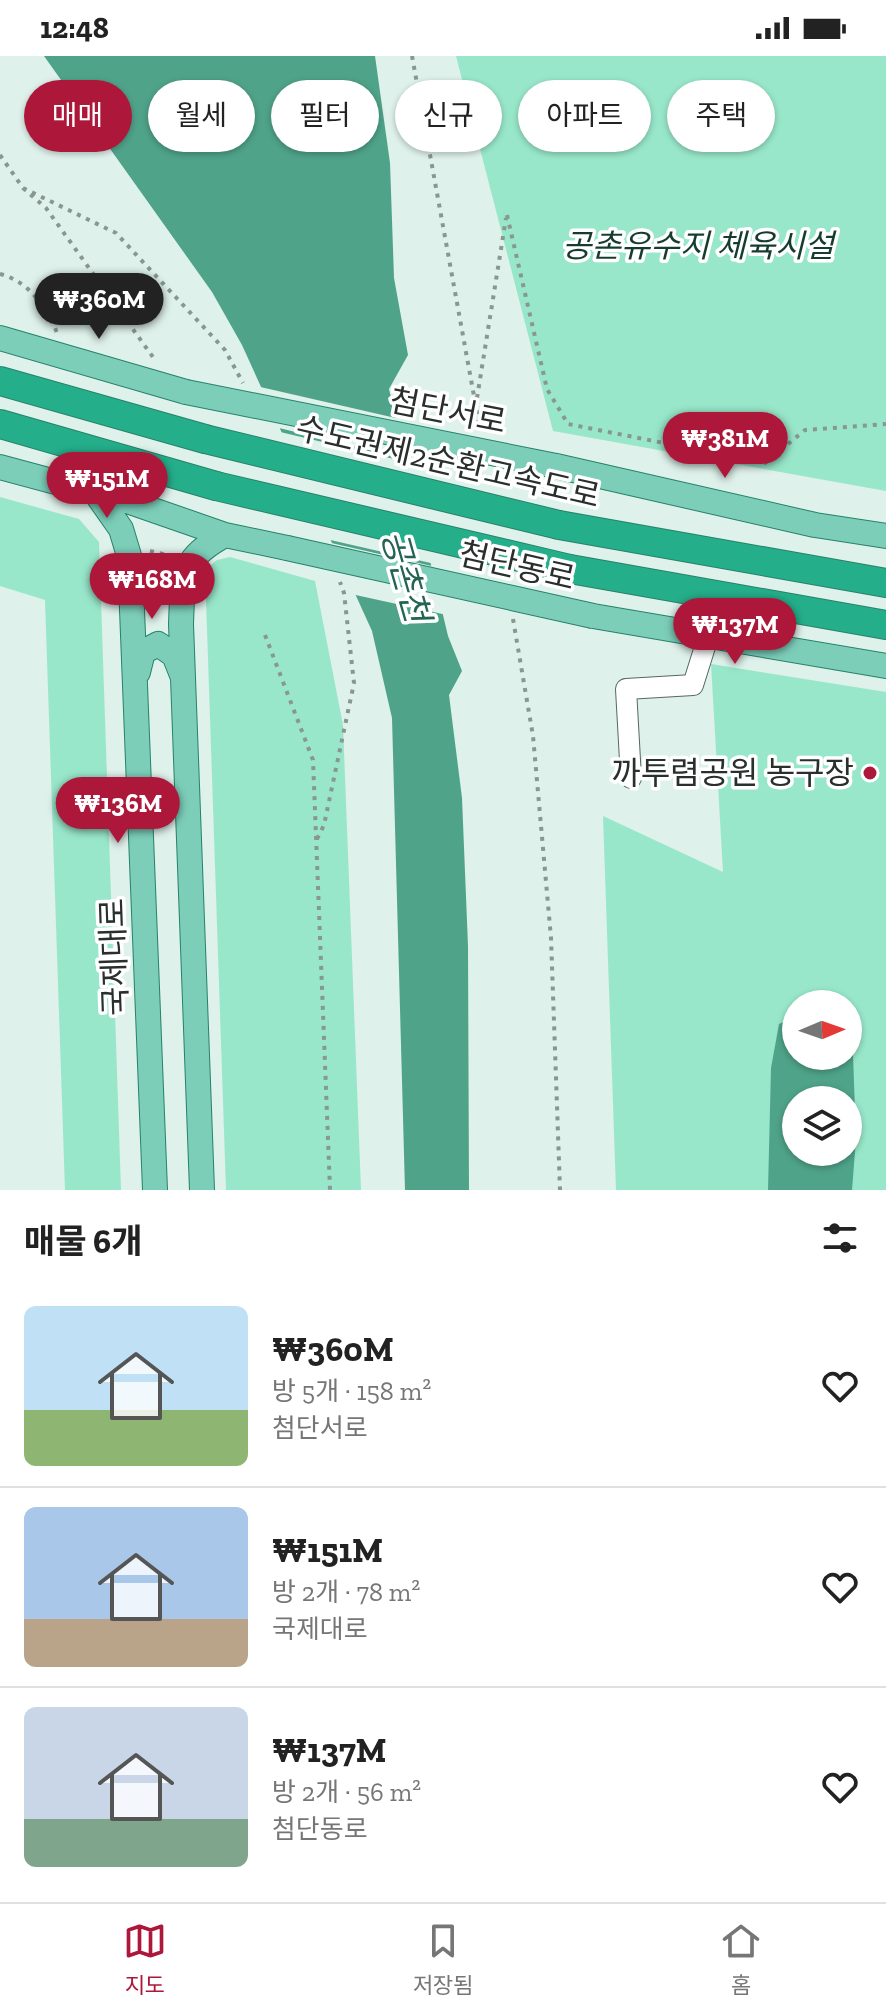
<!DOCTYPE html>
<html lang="ko">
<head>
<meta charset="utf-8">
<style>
  body { margin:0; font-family:"Zilla Slab","Noto Sans KR",serif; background:#f6f6f6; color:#222; height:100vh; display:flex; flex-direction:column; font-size:30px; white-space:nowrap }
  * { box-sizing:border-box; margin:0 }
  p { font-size:26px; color:#767676 }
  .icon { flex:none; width:44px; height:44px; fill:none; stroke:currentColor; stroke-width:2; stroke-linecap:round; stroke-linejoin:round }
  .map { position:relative; height:1134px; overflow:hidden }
  .drawer { display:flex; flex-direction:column; background:#fff; flex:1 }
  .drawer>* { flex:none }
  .banner { position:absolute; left:24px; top:24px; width:838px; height:72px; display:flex; gap:16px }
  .needle { width:52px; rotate:88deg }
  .buttons { position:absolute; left:782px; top:934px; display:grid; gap:16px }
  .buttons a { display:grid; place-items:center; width:80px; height:80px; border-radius:50%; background:#fff; box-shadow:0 2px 6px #0004; font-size:40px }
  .price { position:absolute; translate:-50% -68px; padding:0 18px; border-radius:28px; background:#ad183a; color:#fff; font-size:26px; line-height:52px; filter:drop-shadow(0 2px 4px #0008) }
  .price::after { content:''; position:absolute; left:50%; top:48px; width:24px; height:18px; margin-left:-12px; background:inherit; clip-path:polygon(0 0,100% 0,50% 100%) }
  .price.current { background:#222; color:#fff }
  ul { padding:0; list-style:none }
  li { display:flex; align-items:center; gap:24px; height:200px; padding:0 24px }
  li+li { border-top:2px solid #e0e0e0 }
  li span { display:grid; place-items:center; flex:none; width:224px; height:160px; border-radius:12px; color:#555 }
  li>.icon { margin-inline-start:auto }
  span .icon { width:96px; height:96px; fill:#fffc; stroke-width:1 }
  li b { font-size:34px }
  h2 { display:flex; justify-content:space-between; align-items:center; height:96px; padding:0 24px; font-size:34px }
  .tag { padding:0 28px; border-radius:36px; background:#fff; box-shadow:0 2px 6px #0004; font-size:28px; line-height:72px }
  .tag.current { background:#ad183a; color:#fff }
  .status { display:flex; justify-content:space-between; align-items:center; height:56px; padding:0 40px; background:#fff; direction:ltr }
  .status svg { height:22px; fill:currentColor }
  .dock { display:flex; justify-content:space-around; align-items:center; height:112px; border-top:2px solid #e0e0e0; background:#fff; font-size:22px; color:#767676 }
  .dock a { display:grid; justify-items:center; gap:4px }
  .dock .current { color:#ad183a }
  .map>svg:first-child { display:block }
  .green { fill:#98e7cb; fill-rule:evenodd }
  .water { fill:#4fa389; fill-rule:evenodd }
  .pier { fill:#def1ea }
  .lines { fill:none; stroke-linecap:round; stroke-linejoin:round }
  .minor-casing { stroke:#576761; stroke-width:22 }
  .major-casing { stroke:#268269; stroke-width:26 }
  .highway-casing { stroke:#268269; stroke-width:30 }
  .path { stroke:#899792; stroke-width:4; stroke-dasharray:4 6; stroke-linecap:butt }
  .minor { stroke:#fff; stroke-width:20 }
  .major { stroke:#7cceb9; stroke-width:24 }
  .highway { stroke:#25ae8a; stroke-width:28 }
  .major-bridge-casing { stroke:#268269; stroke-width:26; stroke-linecap:butt }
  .highway-bridge-casing { stroke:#268269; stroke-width:30; stroke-linecap:butt }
  .major-bridge { stroke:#7cceb9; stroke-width:24 }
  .highway-bridge { stroke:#25ae8a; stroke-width:28 }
  .poi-dot { fill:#ad183a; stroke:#fff; stroke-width:3 }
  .labels { text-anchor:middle; stroke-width:7; stroke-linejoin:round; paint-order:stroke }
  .park-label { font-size:32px; font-style:italic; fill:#163c30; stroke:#fff }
  .street-label { font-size:32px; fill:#282f2c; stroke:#fff }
  .poi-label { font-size:32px; fill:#282f2c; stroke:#fff; text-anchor:end }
  .water-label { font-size:34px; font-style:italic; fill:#246552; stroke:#fff }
</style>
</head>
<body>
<div class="status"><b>12:48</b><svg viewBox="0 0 49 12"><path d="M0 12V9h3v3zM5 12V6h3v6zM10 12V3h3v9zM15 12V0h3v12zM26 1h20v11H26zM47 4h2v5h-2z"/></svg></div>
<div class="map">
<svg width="886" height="1134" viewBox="0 0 886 1134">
  <rect width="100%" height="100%" fill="#def1ea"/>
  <!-- green -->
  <path class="green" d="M456 0H886V435L553 375Z
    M0 441 79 463 99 486 121 1134H65L45 544 0 530Z
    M230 501 315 525 343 669 361 1134H226L205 514 217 504Z
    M711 608 886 636V1134H616L603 760 723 816ZM796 948H848V1000H796ZM796 1044H848V1096H796Z"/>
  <!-- water -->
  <path class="water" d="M44 0H375L390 107 394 222 408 299 389 333 448 580 462 615 449 639 462 742 468 890 469 1134H405L392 662 372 575 242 289 212 236Z
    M796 960V1000H848V980L853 998 856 1083 852 1134H768L771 1012 779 968ZM796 1044H848V1096H796Z"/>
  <!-- pier -->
  <path class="pier" d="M256 330 400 363 410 404 275 371Z
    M276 375 411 407 435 508 326 483Z
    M327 486 436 511 447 559 351 538Z"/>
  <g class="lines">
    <!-- minor casing -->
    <g class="minor-casing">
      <path id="minor" d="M631 722 626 633 693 629 708 581"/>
    </g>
    <!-- major casing -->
    <g class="major-casing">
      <path id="major" d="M0 282 186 336
        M556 410 815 469 886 480
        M0 411 130 446 225 479 287 492
        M95 436 121 473 130 503 155 1134
        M593 560 886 610
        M138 616 143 596 158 588 174 599 182 619
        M202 1134 181 568C183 520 180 503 225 479"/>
    </g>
    <!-- highway casing -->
    <g class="highway-casing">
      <path id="highway" d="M0 325 205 383
        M0 368 216 430
        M559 469 886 527
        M570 513 886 569"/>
    </g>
    <!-- path -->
    <path class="path" d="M412 0 480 373
      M0 99 23 132 46 152 155 304
      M23 132 116 177 225 294 243 327
      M507 159 547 333 568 368 765 407 805 374 886 368
      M0 218C28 225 47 251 57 277
      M477 342 506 162
      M150 495 172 500
      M513 563 533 680 551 882 560 1134
      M265 579 313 704 330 1134
      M317 783 324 769 354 627 344 537 340 526"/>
    <!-- minor -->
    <use href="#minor" class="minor"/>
    <!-- major -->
    <use href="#major" class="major"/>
    <!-- highway -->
    <use href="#highway" class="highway"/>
    <!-- major-bridge casing -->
    <g class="major-bridge-casing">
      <path id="major-bridge" d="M186 336 556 410
        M287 492 593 560"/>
    </g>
    <!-- highway-bridge casing -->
    <g class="highway-bridge-casing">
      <path id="highway-bridge" d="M205 383 559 469
        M216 430 570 513"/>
    </g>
    <!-- major-bridge -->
    <use href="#major-bridge" class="major-bridge"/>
    <!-- highway-bridge -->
    <use href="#highway-bridge" class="highway-bridge"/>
  </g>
  <!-- markers -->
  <circle class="poi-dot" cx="870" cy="717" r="8"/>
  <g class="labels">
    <!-- park labels -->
    <g class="park-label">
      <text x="698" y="201">공촌유수지 체육시설</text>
    </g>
    <!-- street labels -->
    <g class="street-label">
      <text transform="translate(448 355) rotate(11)" y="11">첨단서로</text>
      <text transform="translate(448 406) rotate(13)" y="11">수도권제2순환고속도로</text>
      <text transform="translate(517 510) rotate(13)" y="11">첨단동로</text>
      <text transform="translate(114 901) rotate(-92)" y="11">국제대로</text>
    </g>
    <!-- poi labels -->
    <g class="poi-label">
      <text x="854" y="728">까투렴공원 농구장</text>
    </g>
    <!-- water labels -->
    <g class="water-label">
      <text transform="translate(406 520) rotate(74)" y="12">공촌천</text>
    </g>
  </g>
</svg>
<div class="buttons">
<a><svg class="needle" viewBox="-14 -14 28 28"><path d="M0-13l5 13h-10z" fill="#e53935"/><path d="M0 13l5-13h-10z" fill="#767676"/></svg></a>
<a><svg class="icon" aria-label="layers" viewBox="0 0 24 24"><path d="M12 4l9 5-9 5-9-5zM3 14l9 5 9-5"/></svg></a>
</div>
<b class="price current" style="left:99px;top:285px">₩360M</b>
<b class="price" style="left:725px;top:424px">₩381M</b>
<b class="price" style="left:107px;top:464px">₩151M</b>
<b class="price" style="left:152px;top:565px">₩168M</b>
<b class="price" style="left:735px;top:610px">₩137M</b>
<b class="price" style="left:118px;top:789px">₩136M</b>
<div class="banner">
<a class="tag current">매매</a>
<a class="tag">월세</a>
<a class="tag">필터</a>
<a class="tag">신규</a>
<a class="tag">아파트</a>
<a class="tag">주택</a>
</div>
</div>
<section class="drawer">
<h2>매물 6개<svg class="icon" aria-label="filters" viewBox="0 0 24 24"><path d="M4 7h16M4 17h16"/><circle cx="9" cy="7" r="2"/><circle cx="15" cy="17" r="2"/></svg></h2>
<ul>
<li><span style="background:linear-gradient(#bfe0f5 65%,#8fb573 0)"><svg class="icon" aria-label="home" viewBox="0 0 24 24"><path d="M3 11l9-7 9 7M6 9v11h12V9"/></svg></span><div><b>₩360M</b><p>방 5개 · 158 m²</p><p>첨단서로</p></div><svg class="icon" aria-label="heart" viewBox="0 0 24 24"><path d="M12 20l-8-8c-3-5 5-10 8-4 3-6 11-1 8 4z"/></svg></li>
<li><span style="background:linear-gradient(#a9c7e8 70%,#b9a48a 0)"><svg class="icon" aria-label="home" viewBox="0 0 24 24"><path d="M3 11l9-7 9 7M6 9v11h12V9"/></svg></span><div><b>₩151M</b><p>방 2개 · 78 m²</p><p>국제대로</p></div><svg class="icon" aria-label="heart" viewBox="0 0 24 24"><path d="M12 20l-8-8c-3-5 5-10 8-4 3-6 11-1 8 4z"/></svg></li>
<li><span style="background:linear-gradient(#c9d6e8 70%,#7fa58c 0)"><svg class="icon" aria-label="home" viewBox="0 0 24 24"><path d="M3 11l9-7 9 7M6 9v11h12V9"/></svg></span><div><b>₩137M</b><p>방 2개 · 56 m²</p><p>첨단동로</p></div><svg class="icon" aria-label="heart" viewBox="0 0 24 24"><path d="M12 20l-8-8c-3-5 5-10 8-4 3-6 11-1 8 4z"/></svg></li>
</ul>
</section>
<nav class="dock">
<a class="current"><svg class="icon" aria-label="map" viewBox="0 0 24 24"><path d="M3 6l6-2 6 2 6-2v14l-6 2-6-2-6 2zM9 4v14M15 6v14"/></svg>지도</a>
<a><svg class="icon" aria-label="saved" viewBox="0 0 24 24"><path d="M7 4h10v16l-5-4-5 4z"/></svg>저장됨</a>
<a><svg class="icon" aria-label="home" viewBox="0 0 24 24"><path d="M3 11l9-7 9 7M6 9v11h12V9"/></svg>홈</a>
</nav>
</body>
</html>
